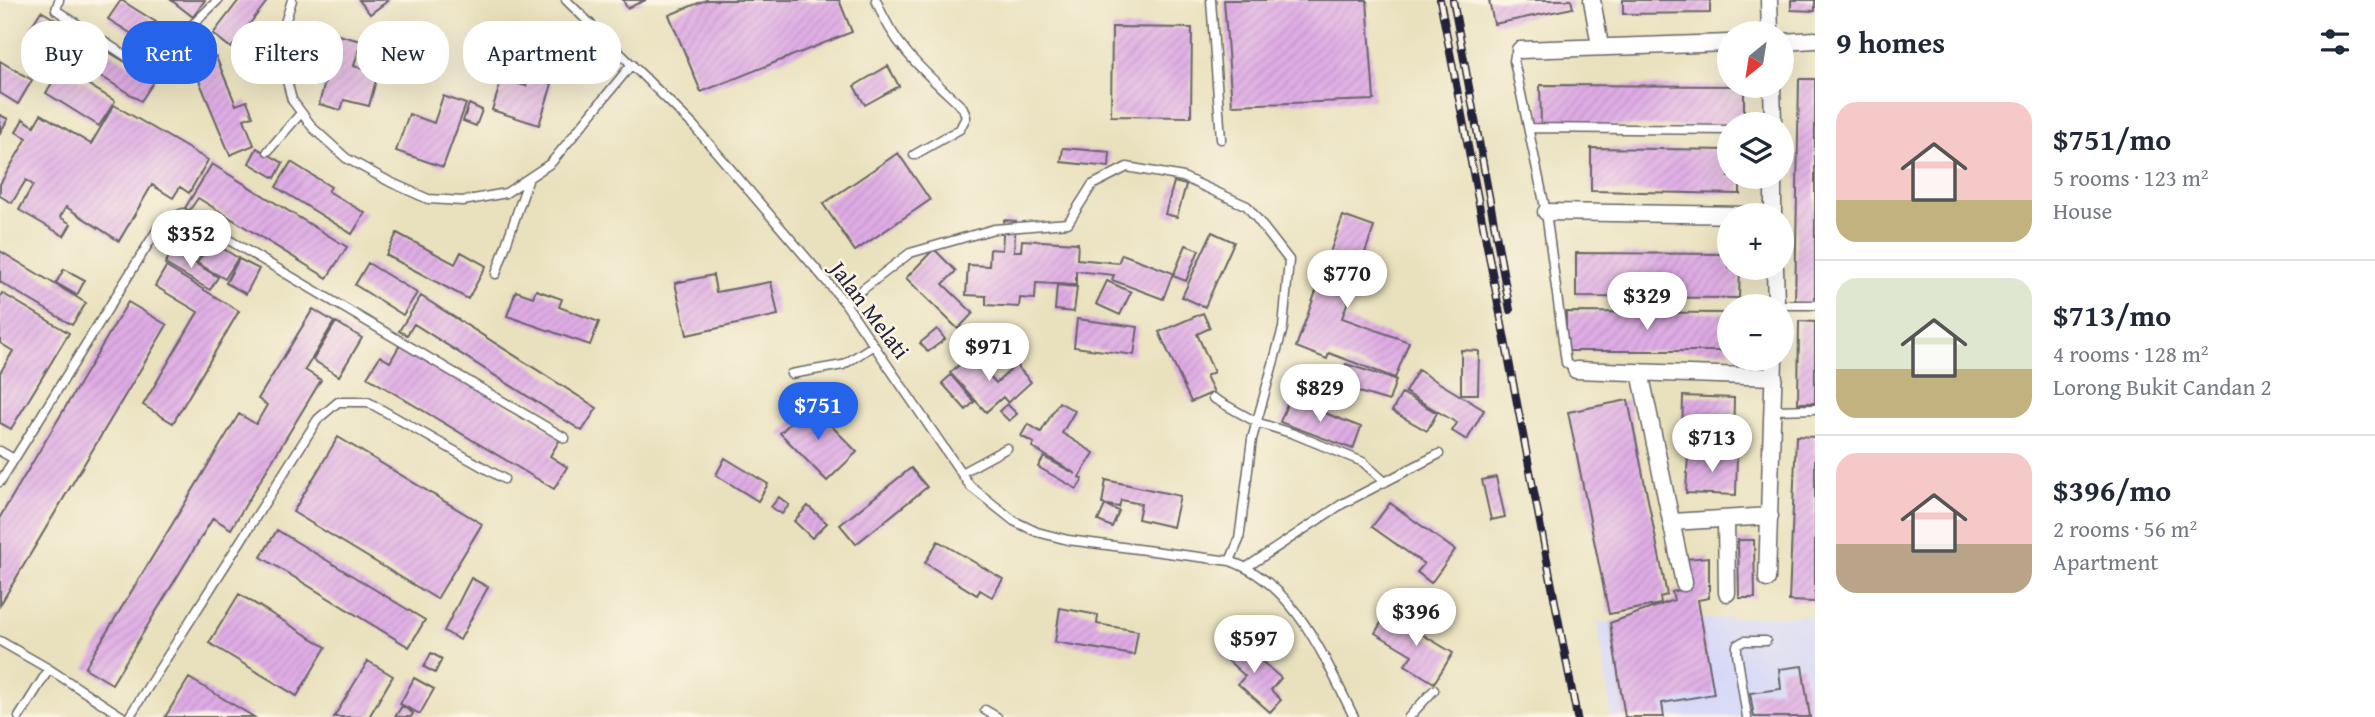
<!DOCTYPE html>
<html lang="en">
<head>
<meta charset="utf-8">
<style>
  body { margin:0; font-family:"Gentium Book Plus",serif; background:#f2f2f3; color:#1f2937; height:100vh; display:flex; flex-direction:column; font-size:26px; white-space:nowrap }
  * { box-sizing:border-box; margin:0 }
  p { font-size:23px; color:#747a83 }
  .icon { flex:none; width:38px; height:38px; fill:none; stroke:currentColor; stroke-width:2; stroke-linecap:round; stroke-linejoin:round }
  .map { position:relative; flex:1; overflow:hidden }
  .side { display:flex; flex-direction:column; background:#fff; width:560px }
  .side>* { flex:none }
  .banner { position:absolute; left:21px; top:21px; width:665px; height:63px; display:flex; gap:14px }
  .needle { width:46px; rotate:210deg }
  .controls { position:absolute; left:1717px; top:21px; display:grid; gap:14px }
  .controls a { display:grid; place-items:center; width:77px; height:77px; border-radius:50%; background:#fff; box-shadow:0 7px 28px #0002; font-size:35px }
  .price { position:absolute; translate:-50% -60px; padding:0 16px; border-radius:24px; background:#fff; color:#222; font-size:23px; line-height:46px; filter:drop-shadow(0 2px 4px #0008) }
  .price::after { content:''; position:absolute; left:50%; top:42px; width:21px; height:16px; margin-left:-10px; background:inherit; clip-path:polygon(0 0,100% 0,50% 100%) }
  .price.current { background:#2563eb; color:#fff }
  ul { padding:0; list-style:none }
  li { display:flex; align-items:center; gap:21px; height:175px; padding:0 21px }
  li+li { border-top:2px solid #e0e1e3 }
  li span { display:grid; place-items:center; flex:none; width:196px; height:140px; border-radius:21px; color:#555 }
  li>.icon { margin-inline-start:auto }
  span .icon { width:84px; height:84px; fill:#fffc; stroke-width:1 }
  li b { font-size:30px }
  h2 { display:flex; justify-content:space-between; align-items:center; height:84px; padding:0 21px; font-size:30px }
  .pill { padding:0 24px; border-radius:28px; background:#fff; box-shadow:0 7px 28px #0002; font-size:24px; line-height:63px }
  .pill.current { background:#2563eb; color:#fff }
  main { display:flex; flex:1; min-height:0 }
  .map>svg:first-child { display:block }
  .built { fill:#d6d8f8 }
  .building { fill:url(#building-hatch) }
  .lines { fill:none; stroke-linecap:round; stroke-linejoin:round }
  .lane-casing { stroke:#686568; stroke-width:11 }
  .street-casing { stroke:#686568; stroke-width:19 }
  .lane { stroke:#fff; stroke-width:8 }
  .street { stroke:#fff; stroke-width:16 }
  .rail-casing { stroke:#22223b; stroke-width:8 }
  .rail { stroke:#fcf5e5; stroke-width:5; stroke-dasharray:16; stroke-linecap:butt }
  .labels { text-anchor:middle; stroke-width:5; stroke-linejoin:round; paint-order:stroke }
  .street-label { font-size:23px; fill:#22223b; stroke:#fcf5e5 }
</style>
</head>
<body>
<main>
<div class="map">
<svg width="1815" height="717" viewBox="0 0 1815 717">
  <defs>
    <pattern id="building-hatch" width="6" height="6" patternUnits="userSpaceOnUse" patternTransform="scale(1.75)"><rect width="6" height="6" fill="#dface5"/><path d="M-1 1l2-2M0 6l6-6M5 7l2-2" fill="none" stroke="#bf94c5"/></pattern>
  </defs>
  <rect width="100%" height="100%" fill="#fcf5e5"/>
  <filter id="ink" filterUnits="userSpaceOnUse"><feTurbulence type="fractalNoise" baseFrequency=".0143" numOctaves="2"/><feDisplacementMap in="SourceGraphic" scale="14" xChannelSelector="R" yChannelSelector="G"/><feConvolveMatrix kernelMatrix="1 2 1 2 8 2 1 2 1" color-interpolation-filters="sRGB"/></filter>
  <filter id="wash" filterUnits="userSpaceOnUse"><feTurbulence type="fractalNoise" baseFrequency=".00686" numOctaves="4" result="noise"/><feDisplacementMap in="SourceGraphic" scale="28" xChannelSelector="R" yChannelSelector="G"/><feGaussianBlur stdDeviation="1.57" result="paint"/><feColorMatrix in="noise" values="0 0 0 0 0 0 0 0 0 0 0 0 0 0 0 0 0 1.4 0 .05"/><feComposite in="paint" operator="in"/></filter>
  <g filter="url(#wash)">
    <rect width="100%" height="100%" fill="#e9e1bd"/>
    <!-- built -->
    <path class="built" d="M1815 615V717H1611L1598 623Z"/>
    <g id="blocks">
      <!-- building -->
      <path class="building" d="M121 0 156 22 143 41 108 19Z
        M171 0H205L193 17Z
        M239 0H268L231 48 213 34Z
        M359 0H389L370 14Z
        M623 0H646L627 8Z
        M706 0H839L852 32 701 92 669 15Z
        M1224 0H1367L1374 100 1232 105Z
        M1489 0H1571L1573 8 1494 24Z
        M1623 0H1710V13L1623 14Z
        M1791 0H1815V11L1791 10Z
        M41 11 155 80 141 101 94 72 98 66 76 53 73 57 29 30Z
        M156 25 187 45 174 65 143 45Z
        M1112 27 1192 28 1191 117 1111 116Z
        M338 35 361 41 354 66 378 73 369 106 344 100 341 110 319 104Z
        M324 46 332 49 327 62 318 59Z
        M216 57 236 105 247 101 253 116 244 119 254 145 230 155 193 66Z
        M536 57 570 63 567 81 533 74Z
        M0 61 32 80 18 104 0 93Z
        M888 66 899 86 865 105 854 86Z
        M61 68 115 101 99 126 46 93Z
        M529 77 552 84 539 125 492 110 502 79 526 86Z
        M1799 79H1815V304H1795Z
        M1540 85 1744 86V124H1729V126H1541Z
        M443 96 466 104 443 167 396 151 409 114 434 123Z
        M469 104 482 110 476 126 463 121Z
        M114 105 208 160 189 193 180 187 173 198 152 185 119 241 66 207 60 217 71 224 64 236 19 210 33 185 26 180 12 203 0 196V184L27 138 16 132 23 119 34 126 41 114 91 144Z
        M0 115 8 119 0 133Z
        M257 148 283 163 275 178 249 163Z
        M1063 148 1110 152 1109 167 1061 162Z
        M1591 148 1729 150V177H1740V194L1591 191Z
        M898 153 930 200 855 251 823 204Z
        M291 162 331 187 328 191 365 213 352 234 276 187Z
        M212 164 347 247 327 278 198 198 189 211 185 208Z
        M1174 182 1186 185 1177 217 1165 214Z
        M1343 216 1374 227 1342 318 1409 342 1395 378 1329 353 1327 359 1296 347Z
        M1004 220 1016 221 1014 251H1021L1022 240 1078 243 1077 259 1118 263 1122 254 1173 273 1163 299 1112 280 1114 275 1076 271V285L1036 283 1035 299 1020 298 1019 307 986 305V296L966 295 968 265 989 266 990 249 1002 250Z
        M1212 232 1234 242 1205 307 1182 297Z
        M397 233 455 264 461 252 486 266 468 299 386 255Z
        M211 241 238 258 225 279 197 263Z
        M1186 245 1199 250 1186 281 1173 276Z
        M934 249 956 271 943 284 973 313 958 329 906 278Z
        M173 250 218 277 210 290 165 264Z
        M0 251 86 303 72 325 0 282Z
        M1576 253 1729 254V268H1740L1739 298 1576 297Z
        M239 259 259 269 246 294 226 283Z
        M368 263 417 293 403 315 355 285Z
        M166 267 239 311 173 423 143 405 198 312 155 286Z
        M64 269 85 280 77 295 56 283Z
        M713 275 716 292 771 282 778 315 687 335 675 283Z
        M1107 281 1131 292 1120 315 1096 304Z
        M1057 285 1077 287 1074 312 1055 310Z
        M536 290 562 299 559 307 599 322 590 345 507 316 516 291 533 297Z
        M2 293 69 333 11 429 0 423V373L13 351 0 343V297Z
        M421 296 597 408 582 431 414 324 407 335 399 331Z
        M128 302 167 325 0 605V517Z
        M313 309 334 322 305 370 321 380 231 529 213 518 112 684 85 668 239 414 256 424 267 405 258 399Z
        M1566 312 1729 313V351H1566Z
        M1203 313 1210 328 1197 334 1214 372 1206 376 1214 392 1191 402 1159 332Z
        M1077 319 1138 327 1134 355 1074 347Z
        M1799 321 1815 322V403H1798Z
        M336 322 362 338 339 376 313 360Z
        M937 329 945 339 928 352 920 343Z
        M401 343 561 438 550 456 567 467 554 489 367 377 380 356 390 362Z
        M1461 350 1479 351 1478 394H1461Z
        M971 354 996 383 1016 365 1031 382 1008 403 1003 397 986 412 950 373Z
        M1346 364 1396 380 1389 401 1339 386Z
        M1418 370 1484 410 1467 440 1452 431 1457 423 1405 392Z
        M951 375 974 402 966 410 942 383Z
        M1402 393 1437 413 1427 431 1392 411Z
        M1683 396 1734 398 1733 441 1682 439Z
        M1289 399 1361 427 1353 449 1280 422Z
        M1628 400 1667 595 1660 597 1661 604 1609 614 1568 412Z
        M1059 402 1075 411 1062 433 1094 453 1079 477 1083 479 1077 489 1038 467 1044 457 1076 474 1032 447 1034 443 1021 436 1028 424 1041 432Z
        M810 404 857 452 827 481 780 433Z
        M1007 404 1017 414 1009 421 999 411Z
        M1796 436 1815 437V602L1789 601Z
        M338 437 482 524 437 599 293 512Z
        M1688 453 1737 454 1736 495 1686 493Z
        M725 458 768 484 758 501 716 475Z
        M911 468 927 487 856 544 840 525Z
        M1496 477 1505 517 1491 520 1482 480Z
        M1106 480 1180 496 1173 527 1138 519 1141 504 1121 500 1119 507 1102 504Z
        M779 497 789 505 782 514 771 507Z
        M1390 503 1455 550 1431 583 1417 572 1424 564 1372 527Z
        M1105 505 1119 511 1112 527 1098 521Z
        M808 506 827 523 812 538 794 521Z
        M277 530 425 620 409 647 261 557Z
        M1738 540H1754L1755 598H1739Z
        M938 541 1003 579 992 597 980 590 977 595 925 563Z
        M1709 557V598L1698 600 1714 694 1662 703 1664 717H1625L1610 623 1674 600 1672 592 1692 587 1686 559Z
        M471 578 488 587 460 640 444 631Z
        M239 594 326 647 297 696 209 643Z
        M1060 608 1098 615 1097 624 1138 631 1134 655 1055 642Z
        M1387 613 1453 653 1434 683 1405 665 1412 655 1375 633Z
        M1235 638 1281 678 1271 690 1281 700 1270 712 1238 684 1245 676 1221 654Z
        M431 653 442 659 435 673 424 667Z
        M368 661 393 676 369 717H334Z
        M1802 666 1810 717H1754L1750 693 1781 689 1779 669Z
        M189 678 254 717H165Z
        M414 678 434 689 420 714 400 704Z
        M402 706 413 713 411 717H395Z"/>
    </g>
  </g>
  <g filter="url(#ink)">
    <use href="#blocks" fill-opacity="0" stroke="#686568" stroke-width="2"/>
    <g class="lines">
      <!-- lane casing -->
      <g class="lane-casing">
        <path id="lane" d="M59 0 56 10 153 74
          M292 0 284 26 282 62 292 100 313 128 346 158 390 182 428 199 463 201 506 193 551 163 632 64
          M566 0 693 125 845 303 970 486 1014 521 1037 532 1068 540 1230 561C1296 584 1325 660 1354 717
          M876 0C895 49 926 73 963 108L966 117 960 129 914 155
          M1211 0 1221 139
          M183 34 218 0
          M1520 50 1515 55 1514 61 1546 212 1566 363 1576 370
          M1529 128 1729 130
          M268 151 301 113
          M496 274 529 178
          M845 303 910 253 994 229 1068 223 1092 185 1127 167 1183 177 1247 206 1289 260 1283 328 1252 439 1239 540 1230 561
          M1776 305H1815
          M791 374 843 365 874 345
          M1213 398 1256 422 1294 434 1363 462 1385 482
          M1773 410 1815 409
          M0 451 14 459
          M961 473 1007 448
          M0 482 162 222 183 213 565 438
          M1247 567 1342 504 1439 454
          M0 641 49 669 123 717
          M985 710 997 717
          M19 717 49 669
          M129 717 318 419 338 402H368L504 479
          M1409 717 1434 690
          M1747 717 1737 653V645L1744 641H1766"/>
      </g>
      <!-- street casing -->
      <g class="street-casing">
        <path id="street" d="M1592 0 1600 46
          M1769 0 1770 33
          M1782 42 1815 40
          M1520 50 1729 43
          M1772 86 1773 124
          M1773 177V215
          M1546 212 1747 215
          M1775 268 1776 306
          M1576 370 1774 377
          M1640 372 1684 583
          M1726 519 1727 593
          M1672 522 1770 516
          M1767 579 1774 359"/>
      </g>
      <!-- lane -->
      <use href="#lane" class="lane"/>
      <!-- street -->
      <use href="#street" class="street"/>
      <!-- rail casing -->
      <g class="rail-casing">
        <path id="rail" d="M1440 0 1577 717
          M1453 0 1510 310"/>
      </g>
      <!-- rail -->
      <use href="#rail" class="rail"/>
    </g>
  </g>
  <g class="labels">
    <!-- street labels -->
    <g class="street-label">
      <text transform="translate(870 310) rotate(53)" y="8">Jalan Melati</text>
    </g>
  </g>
</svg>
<div class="controls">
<a><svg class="needle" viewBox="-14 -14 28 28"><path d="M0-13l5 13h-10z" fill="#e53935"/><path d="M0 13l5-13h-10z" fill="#747a83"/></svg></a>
<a><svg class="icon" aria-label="layers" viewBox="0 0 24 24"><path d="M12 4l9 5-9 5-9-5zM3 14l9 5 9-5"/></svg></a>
<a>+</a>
<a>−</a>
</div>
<b class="price" style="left:191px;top:270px">$352</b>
<b class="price" style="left:1347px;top:310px">$770</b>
<b class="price" style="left:1647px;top:332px">$329</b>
<b class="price" style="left:989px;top:383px">$971</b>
<b class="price" style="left:1320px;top:424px">$829</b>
<b class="price current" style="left:818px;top:442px">$751</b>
<b class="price" style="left:1712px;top:474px">$713</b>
<b class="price" style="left:1416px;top:648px">$396</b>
<b class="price" style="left:1254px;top:675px">$597</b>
<div class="banner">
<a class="pill">Buy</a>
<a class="pill current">Rent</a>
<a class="pill">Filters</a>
<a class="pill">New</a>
<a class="pill">Apartment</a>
</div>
</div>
<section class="side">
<h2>9 homes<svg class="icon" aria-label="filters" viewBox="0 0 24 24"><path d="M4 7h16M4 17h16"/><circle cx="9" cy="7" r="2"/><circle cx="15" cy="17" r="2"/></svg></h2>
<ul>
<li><span style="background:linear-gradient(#f6c9c9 70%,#c2b280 0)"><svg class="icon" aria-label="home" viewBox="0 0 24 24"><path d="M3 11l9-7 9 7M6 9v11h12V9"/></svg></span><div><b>$751/mo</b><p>5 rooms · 123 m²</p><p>House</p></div></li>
<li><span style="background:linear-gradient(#dfe7d0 65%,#c2b280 0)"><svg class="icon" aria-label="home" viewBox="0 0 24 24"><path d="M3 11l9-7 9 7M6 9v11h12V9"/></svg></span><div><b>$713/mo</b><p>4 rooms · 128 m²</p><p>Lorong Bukit Candan 2</p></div></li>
<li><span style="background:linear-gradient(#f6c9c9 65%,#b9a48a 0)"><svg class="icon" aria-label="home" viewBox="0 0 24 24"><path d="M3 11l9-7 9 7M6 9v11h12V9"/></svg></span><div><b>$396/mo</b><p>2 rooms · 56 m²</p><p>Apartment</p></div></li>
</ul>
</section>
</main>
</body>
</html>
